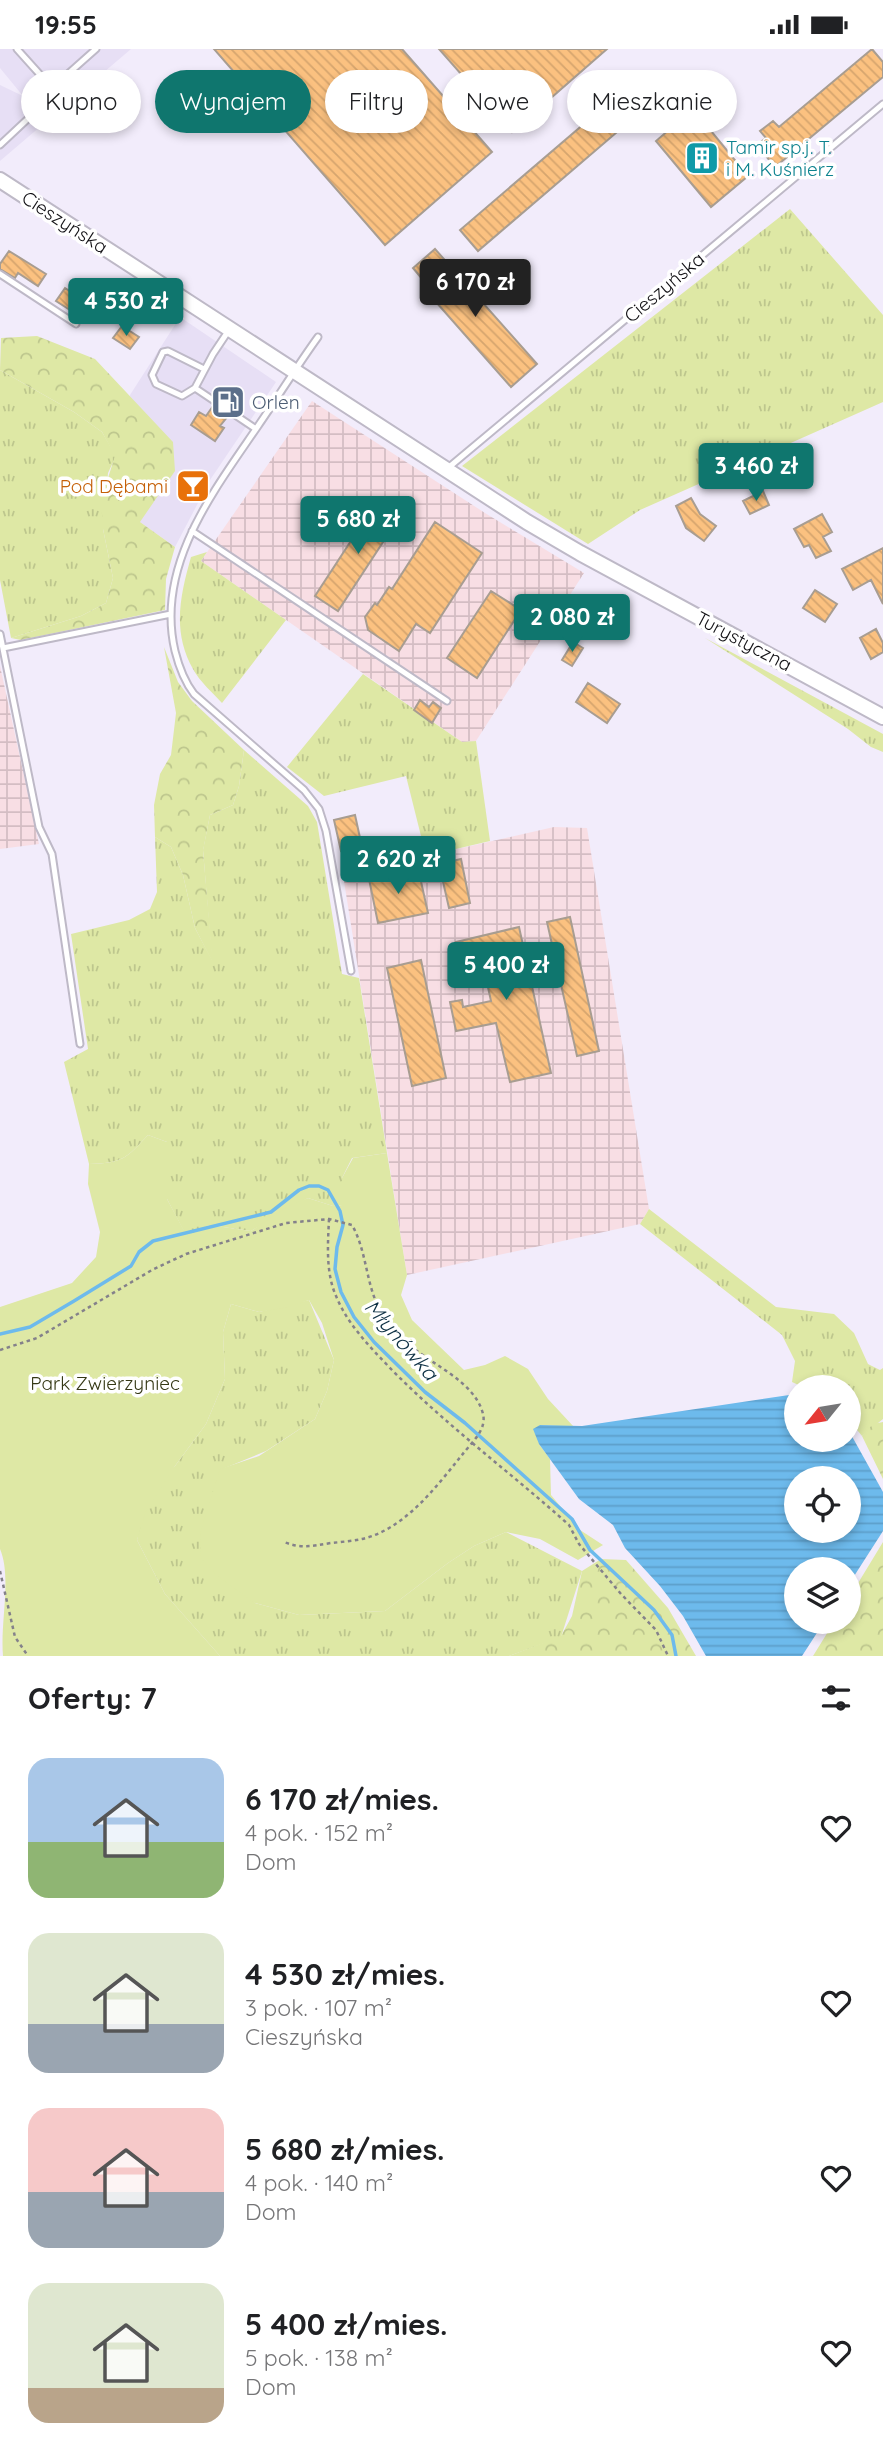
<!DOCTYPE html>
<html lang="pl">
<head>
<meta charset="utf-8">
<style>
  body { margin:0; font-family:Quicksand,sans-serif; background:#f6f6f6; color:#202124; height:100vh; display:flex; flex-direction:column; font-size:26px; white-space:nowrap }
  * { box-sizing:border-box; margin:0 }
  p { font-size:23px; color:#757577 }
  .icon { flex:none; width:38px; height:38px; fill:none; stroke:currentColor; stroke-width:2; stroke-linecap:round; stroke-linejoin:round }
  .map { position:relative; height:1607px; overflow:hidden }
  .sheet { display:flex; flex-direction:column; background:#fff; flex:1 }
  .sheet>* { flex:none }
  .hud { position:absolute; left:21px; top:21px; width:842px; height:63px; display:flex; gap:14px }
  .needle { width:46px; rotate:240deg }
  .tools { position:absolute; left:784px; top:1326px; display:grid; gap:14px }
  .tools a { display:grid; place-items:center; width:77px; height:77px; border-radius:50%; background:#fff; box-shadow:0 4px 10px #0003; font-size:35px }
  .price { position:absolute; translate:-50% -60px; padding:0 16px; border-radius:7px; background:#0f766e; color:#fff; font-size:23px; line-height:46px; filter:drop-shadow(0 2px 4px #0008) }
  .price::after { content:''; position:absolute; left:50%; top:42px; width:21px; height:16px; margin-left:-10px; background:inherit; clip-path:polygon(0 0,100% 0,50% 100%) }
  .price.active { background:#222; color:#fff }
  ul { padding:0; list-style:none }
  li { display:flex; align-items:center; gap:21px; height:175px; padding:0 28px }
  li span { display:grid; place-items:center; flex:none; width:196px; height:140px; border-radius:21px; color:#555 }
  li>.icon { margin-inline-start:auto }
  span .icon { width:84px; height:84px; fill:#fffc; stroke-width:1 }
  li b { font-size:30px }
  h2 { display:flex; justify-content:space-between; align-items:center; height:84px; padding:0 28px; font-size:30px }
  .chip { padding:0 24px; border-radius:32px; background:#fff; box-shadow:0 4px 10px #0003; font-size:24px; line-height:63px }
  .chip.active { background:#0f766e; color:#fff }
  .status { display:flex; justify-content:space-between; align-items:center; height:49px; padding:0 35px; background:#fff; direction:ltr }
  .status svg { height:19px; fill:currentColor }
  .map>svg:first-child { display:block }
  .built { fill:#e7dff5 }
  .industrial { fill:url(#industrial-grid) }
  .grass { fill:url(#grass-tufts) }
  .forest { fill:url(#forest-crowns) }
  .park { fill:#dee8a5 }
  .water { fill:url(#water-rules); fill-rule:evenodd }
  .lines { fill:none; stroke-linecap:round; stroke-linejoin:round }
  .stream { stroke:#6dbaec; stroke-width:3.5 }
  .building { fill:url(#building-back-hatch); stroke:#a89d91; stroke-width:2 }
  .service-casing { stroke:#beb9c7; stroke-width:9 }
  .secondary-casing { stroke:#beb9c7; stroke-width:18 }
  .path { stroke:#84818a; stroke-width:2.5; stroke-dasharray:3.5 3.5; stroke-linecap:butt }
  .service { stroke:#fff; stroke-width:5 }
  .secondary { stroke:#fff; stroke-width:14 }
  .labels { text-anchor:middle; stroke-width:7; stroke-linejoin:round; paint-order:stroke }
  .culture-label { font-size:19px; fill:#0d838f; stroke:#fff; text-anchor:start }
  .street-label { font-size:19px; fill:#100f13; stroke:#fff }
  .service-label { font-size:19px; fill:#4e5e75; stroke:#fff; text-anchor:start }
  .food-label { font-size:19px; fill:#c56008; stroke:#fff; text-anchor:end }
  .park-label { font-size:19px; fill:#353815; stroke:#fff }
  .water-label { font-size:21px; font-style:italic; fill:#0c2f43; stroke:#fff }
</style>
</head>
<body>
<div class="status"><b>19:55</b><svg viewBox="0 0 49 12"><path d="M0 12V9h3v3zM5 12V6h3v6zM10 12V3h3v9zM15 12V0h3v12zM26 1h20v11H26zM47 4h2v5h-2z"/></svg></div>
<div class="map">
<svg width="883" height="1607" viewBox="0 0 883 1607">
  <defs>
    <pattern id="industrial-grid" width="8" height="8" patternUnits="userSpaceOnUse" patternTransform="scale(1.75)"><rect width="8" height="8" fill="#f8dee4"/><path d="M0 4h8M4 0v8" fill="none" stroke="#d4bdc3"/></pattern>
    <pattern id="grass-tufts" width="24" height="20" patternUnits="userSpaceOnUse" patternTransform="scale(1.75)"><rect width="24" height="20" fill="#dee8a5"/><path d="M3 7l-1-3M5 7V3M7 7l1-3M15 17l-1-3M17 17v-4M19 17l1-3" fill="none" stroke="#bdc68d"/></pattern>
    <pattern id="forest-crowns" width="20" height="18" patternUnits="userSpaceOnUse" patternTransform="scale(1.75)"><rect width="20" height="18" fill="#dee8a5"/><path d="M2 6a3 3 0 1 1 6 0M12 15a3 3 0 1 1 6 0" fill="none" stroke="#bdc68d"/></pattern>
    <pattern id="water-rules" width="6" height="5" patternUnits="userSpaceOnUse" patternTransform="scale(1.75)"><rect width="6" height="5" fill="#6dbaec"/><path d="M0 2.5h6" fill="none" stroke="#5d9fca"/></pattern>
    <pattern id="building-back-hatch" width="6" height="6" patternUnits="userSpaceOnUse" patternTransform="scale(1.75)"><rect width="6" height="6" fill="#fbc180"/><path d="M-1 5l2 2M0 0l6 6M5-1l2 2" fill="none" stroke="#d6a56e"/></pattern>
  </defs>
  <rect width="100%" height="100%" fill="#f2ecfb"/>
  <!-- built -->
  <path class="built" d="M0 0H131L0 112V36L23 47 0 19Z
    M180 268 276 333 210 431 175 498 140 473 130 346Z"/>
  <!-- industrial -->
  <path class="industrial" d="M312 352 485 464 584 524 476 692 462 693 201 512Z
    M0 617 39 795 0 800Z
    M554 778 587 779 649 1160 640 1175 407 1226 343 826Z"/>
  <!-- grass -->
  <path class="grass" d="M790 160 883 266V353L640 461 588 495 462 417Z
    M0 321 74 363 102 383 116 407 108 424 103 480 113 529 106 554 81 567 11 589 0 531Z
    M207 503 201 512 286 571 222 654C213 644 200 633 193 620 172 583 180 547 191 508Z
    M705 589 883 685V703L871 698 848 680Z
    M363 625 462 693 476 692 490 792 426 807 406 727 324 747 287 718Z
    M244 701 308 757 317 773 342 925 359 929 387 1104 352 1109 342 1129V1156L333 1157 308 1149 251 1182 209 1176 187 1188 167 1150V1093L148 1086C126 1110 122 1114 89 1115L64 1013 88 1000 71 885 129 871 150 860 157 843 155 788 171 798 183 826 195 879 212 911 203 801 210 766 233 756 239 737Z
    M649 1160 776 1258 834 1265 854 1284 868 1315 880 1321 883 1319V1370L862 1387 849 1371V1339H805L792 1333 795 1312 782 1286 640 1175Z
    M309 1251 334 1311 327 1342 315 1370 266 1402 220 1421 255 1554 299 1566 385 1562 448 1514 474 1497 506 1483 582 1522 561 1588 509 1607H220L165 1545 137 1491 144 1451 175 1417 206 1375 225 1330 223 1283 231 1255 259 1263Z"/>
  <!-- forest -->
  <path class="forest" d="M37 287 95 310 173 393 175 422 140 473 175 498 166 530 165 561 21 591 11 589 81 567 106 554 113 529 103 480 101 451 115 407 102 383 74 363 0 321 1 289Z
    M164 598 178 633 192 652 244 701 239 737 233 756 210 766 203 802 213 914 195 879 183 826 171 798 155 788 154 756 160 725 171 706 176 664Z
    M883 1373V1430L862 1387 873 1375Z
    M883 1493V1607H813L834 1573H849V1549Z
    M601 1510 626 1511 668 1559 696 1607H509L561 1587 572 1567 582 1522Z"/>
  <!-- park -->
  <path class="park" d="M148 1086 167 1093V1150L187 1187 209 1176 251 1182 287 1158 308 1149 333 1157 342 1156V1129L353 1109 387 1104 407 1226 401 1246 412 1271 464 1321 485 1316 505 1307 528 1320 548 1350 574 1378 540 1376 539 1395 550 1410 551 1446 580 1481 603 1496 578 1511 540 1490 506 1483 474 1497 448 1514 385 1562 299 1566 255 1554 216 1526 200 1508 201 1481 220 1420 259 1407 315 1370 327 1342 334 1311 322 1274 309 1251 289 1258 259 1263 231 1255 223 1283 225 1330 206 1375 175 1417 146 1462 137 1491 165 1545 220 1607H3C0 1573 12 1528 0 1500V1258L72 1234 96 1208 100 1183 88 1135 89 1115C122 1114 126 1110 148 1086Z"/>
  <!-- water -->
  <path class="water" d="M796 1345V1391H849V1382L883 1443V1482L849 1535V1521H796V1573H824L802 1607H706L683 1567 660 1537 625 1499 613 1476 579 1450 539 1395 533 1380 540 1376 582 1377ZM796 1430H849V1482H796Z"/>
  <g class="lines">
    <!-- stream -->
    <path class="stream" d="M0 1285 30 1278 74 1252 131 1217 139 1203 153 1192 271 1163 299 1141 309 1137H319L328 1141 340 1162 343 1176 337 1198 335 1220 341 1243 354 1268 374 1293 425 1343 465 1374 572 1470 590 1501 654 1561 672 1586 676 1607"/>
  </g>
  <!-- building -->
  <path class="building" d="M214 0H402L492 103 385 196Z
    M439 0H607L512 83Z
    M872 0 883 13V28L775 118 757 96 766 89 760 82 773 72 779 78Z
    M633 33 651 54 478 202 460 181Z
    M693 60 748 127 711 158 656 92Z
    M435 200 537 315 511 338 436 253 439 250 413 219Z
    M9 202 46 225 38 237 18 224 15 229 0 220V215Z
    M65 239 82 250 73 263 56 252Z
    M122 277 139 288 130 300 113 289Z
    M213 357 228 367 220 377 224 379 215 392 191 376 199 363 206 367Z
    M763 442 769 456 750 465 743 452Z
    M691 449 700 465 716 477 704 492 686 479 676 457Z
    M377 452 400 467 338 562 315 547Z
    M822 465 832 483 823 488 831 502 816 509 809 496 804 498 794 480Z
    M435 473 482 504 430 584 416 575 399 602 368 581 365 568 375 554 377 556 389 538 392 540Z
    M883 499V555L871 531 853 541 842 520Z
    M815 541 837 555 825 573 803 559Z
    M491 542 521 561 477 629 447 609Z
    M876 580 883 594V603L871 610 860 589Z
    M573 593 583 599 572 617 562 611Z
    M588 634 620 655 607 674 576 653Z
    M420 651 429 658 433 653 441 659 432 674 414 661Z
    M355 766 362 798 341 802 334 771Z
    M461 810 470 854 449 859 439 815Z
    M418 819 428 864 378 874 369 830Z
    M570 868 599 1002 577 1007 547 873Z
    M519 878 551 1024 510 1033 496 974 456 982 450 953 462 951 463 958 491 952 482 911 461 915 456 893Z
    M421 911 446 1029 412 1037 387 919Z"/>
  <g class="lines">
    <!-- service casing -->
    <g class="service-casing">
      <path id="service" d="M17 0 52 39
        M41 57 54 72
        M0 96 49 50 52 39 96 0
        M0 225 76 275
        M229 281 213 305 195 339 256 380
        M318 288C297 317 278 348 258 377 213 443 155 517 175 602 179 618 184 632 194 645L304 741 319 760 326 782 351 922
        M195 339 182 347 156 335 152 326 163 303 168 302 204 320
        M448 419 883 55
        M192 482 447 652
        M0 585 39 778 52 805 80 995
        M3 599 171 565"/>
    </g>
    <!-- secondary casing -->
    <g class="secondary-casing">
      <path id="secondary" d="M0 131 527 473 580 504 883 668"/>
    </g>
    <!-- path -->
    <path class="path" d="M329 1170C328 1192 326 1217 333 1239 344 1272 368 1296 392 1321 447 1377 510 1423 569 1476L579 1495 621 1545 656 1581 668 1607
      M0 1301 37 1289 152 1221 186 1205 286 1174 329 1170 352 1176C369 1206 365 1243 386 1270 392 1278 400 1287 407 1294 430 1315 475 1332 483 1365 487 1381 471 1394 462 1406 436 1438 405 1480 362 1490 352 1492 341 1493 331 1494 312 1497 302 1500 284 1493
      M0 1522 15 1588 28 1607"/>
    <!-- service -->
    <use href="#service" class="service"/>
    <!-- secondary -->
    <use href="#secondary" class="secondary"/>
  </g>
  <!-- icons -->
  <defs>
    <g id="building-square" transform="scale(1.75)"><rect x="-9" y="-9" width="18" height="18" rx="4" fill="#0f9aa8" stroke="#fff"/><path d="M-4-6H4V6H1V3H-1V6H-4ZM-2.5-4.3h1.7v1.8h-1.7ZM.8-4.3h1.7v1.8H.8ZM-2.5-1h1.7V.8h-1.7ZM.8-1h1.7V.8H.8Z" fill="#fff"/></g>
    <g id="fuel-square" transform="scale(1.75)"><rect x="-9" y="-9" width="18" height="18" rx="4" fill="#5c6f8a" stroke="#fff"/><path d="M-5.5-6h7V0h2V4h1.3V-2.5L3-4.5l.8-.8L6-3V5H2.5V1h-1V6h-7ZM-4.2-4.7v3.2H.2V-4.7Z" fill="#fff"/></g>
    <g id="bar-square" transform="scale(1.75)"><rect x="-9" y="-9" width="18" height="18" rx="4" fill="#e8710a" stroke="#fff"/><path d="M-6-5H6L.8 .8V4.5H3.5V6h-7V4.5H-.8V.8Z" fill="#fff"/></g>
  </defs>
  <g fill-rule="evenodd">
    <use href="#building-square" x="702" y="109"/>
    <use href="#fuel-square" x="228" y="353"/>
    <use href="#bar-square" x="193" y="437"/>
  </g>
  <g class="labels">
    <!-- culture labels -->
    <g class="culture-label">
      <text x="726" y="105">Tamir sp.j. T.<tspan x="726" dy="22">i M. Kuśnierz</tspan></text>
    </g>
    <!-- street labels -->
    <g class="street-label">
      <text transform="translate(65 173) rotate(33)" y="7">Cieszyńska</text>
      <text transform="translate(664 238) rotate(-40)" y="7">Cieszyńska</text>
      <text transform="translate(744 592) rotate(28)" y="7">Turystyczna</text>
    </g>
    <!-- service labels -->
    <g class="service-label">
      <text x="252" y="360">Orlen</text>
    </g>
    <!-- food labels -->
    <g class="food-label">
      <text x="168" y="444">Pod Dębami</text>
    </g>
    <!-- park labels -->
    <g class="park-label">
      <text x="105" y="1341">Park Zwierzyniec</text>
    </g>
    <!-- water labels -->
    <g class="water-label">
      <text transform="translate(401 1291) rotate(49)" y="7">Młynówka</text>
    </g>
  </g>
</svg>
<div class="tools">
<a><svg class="needle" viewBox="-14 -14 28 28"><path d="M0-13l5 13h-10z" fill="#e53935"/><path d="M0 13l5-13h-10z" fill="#757577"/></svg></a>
<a><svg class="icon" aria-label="locate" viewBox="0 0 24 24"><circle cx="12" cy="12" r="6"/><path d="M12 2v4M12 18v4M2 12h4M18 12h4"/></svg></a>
<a><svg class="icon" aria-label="layers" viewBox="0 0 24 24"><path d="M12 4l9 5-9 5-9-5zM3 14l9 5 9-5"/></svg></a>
</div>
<b class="price active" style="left:475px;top:270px">6 170 zł</b>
<b class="price" style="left:126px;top:289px">4 530 zł</b>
<b class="price" style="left:756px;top:454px">3 460 zł</b>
<b class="price" style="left:358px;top:507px">5 680 zł</b>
<b class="price" style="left:572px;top:605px">2 080 zł</b>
<b class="price" style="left:398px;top:847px">2 620 zł</b>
<b class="price" style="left:506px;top:953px">5 400 zł</b>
<div class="hud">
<a class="chip">Kupno</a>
<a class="chip active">Wynajem</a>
<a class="chip">Filtry</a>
<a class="chip">Nowe</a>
<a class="chip">Mieszkanie</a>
</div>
</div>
<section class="sheet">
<h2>Oferty: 7<svg class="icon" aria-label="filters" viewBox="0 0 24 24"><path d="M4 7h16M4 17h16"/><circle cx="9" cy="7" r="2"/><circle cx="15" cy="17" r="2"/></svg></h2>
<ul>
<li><span style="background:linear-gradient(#a9c7e8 60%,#8fb573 0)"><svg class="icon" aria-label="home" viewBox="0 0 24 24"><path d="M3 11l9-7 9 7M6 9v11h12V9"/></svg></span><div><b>6 170 zł/mies.</b><p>4 pok. · 152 m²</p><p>Dom</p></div><svg class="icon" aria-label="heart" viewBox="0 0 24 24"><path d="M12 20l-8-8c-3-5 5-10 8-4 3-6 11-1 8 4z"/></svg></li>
<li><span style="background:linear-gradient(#dfe7d0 65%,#9aa5b1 0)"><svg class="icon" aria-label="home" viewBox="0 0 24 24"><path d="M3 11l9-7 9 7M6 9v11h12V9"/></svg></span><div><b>4 530 zł/mies.</b><p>3 pok. · 107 m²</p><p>Cieszyńska</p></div><svg class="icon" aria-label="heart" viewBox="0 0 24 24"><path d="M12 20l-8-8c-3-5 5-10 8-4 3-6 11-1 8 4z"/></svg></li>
<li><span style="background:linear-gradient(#f6c9c9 60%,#9aa5b1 0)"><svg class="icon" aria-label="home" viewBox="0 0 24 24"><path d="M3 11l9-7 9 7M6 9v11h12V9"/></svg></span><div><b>5 680 zł/mies.</b><p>4 pok. · 140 m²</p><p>Dom</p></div><svg class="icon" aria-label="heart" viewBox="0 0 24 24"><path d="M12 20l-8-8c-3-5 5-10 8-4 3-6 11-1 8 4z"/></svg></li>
<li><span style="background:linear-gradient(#dfe7d0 75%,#b9a48a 0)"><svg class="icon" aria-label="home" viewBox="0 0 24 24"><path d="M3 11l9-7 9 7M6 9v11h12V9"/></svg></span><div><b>5 400 zł/mies.</b><p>5 pok. · 138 m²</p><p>Dom</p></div><svg class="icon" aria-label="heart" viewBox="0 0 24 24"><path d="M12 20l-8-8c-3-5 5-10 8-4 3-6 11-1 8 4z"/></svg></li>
</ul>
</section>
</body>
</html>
